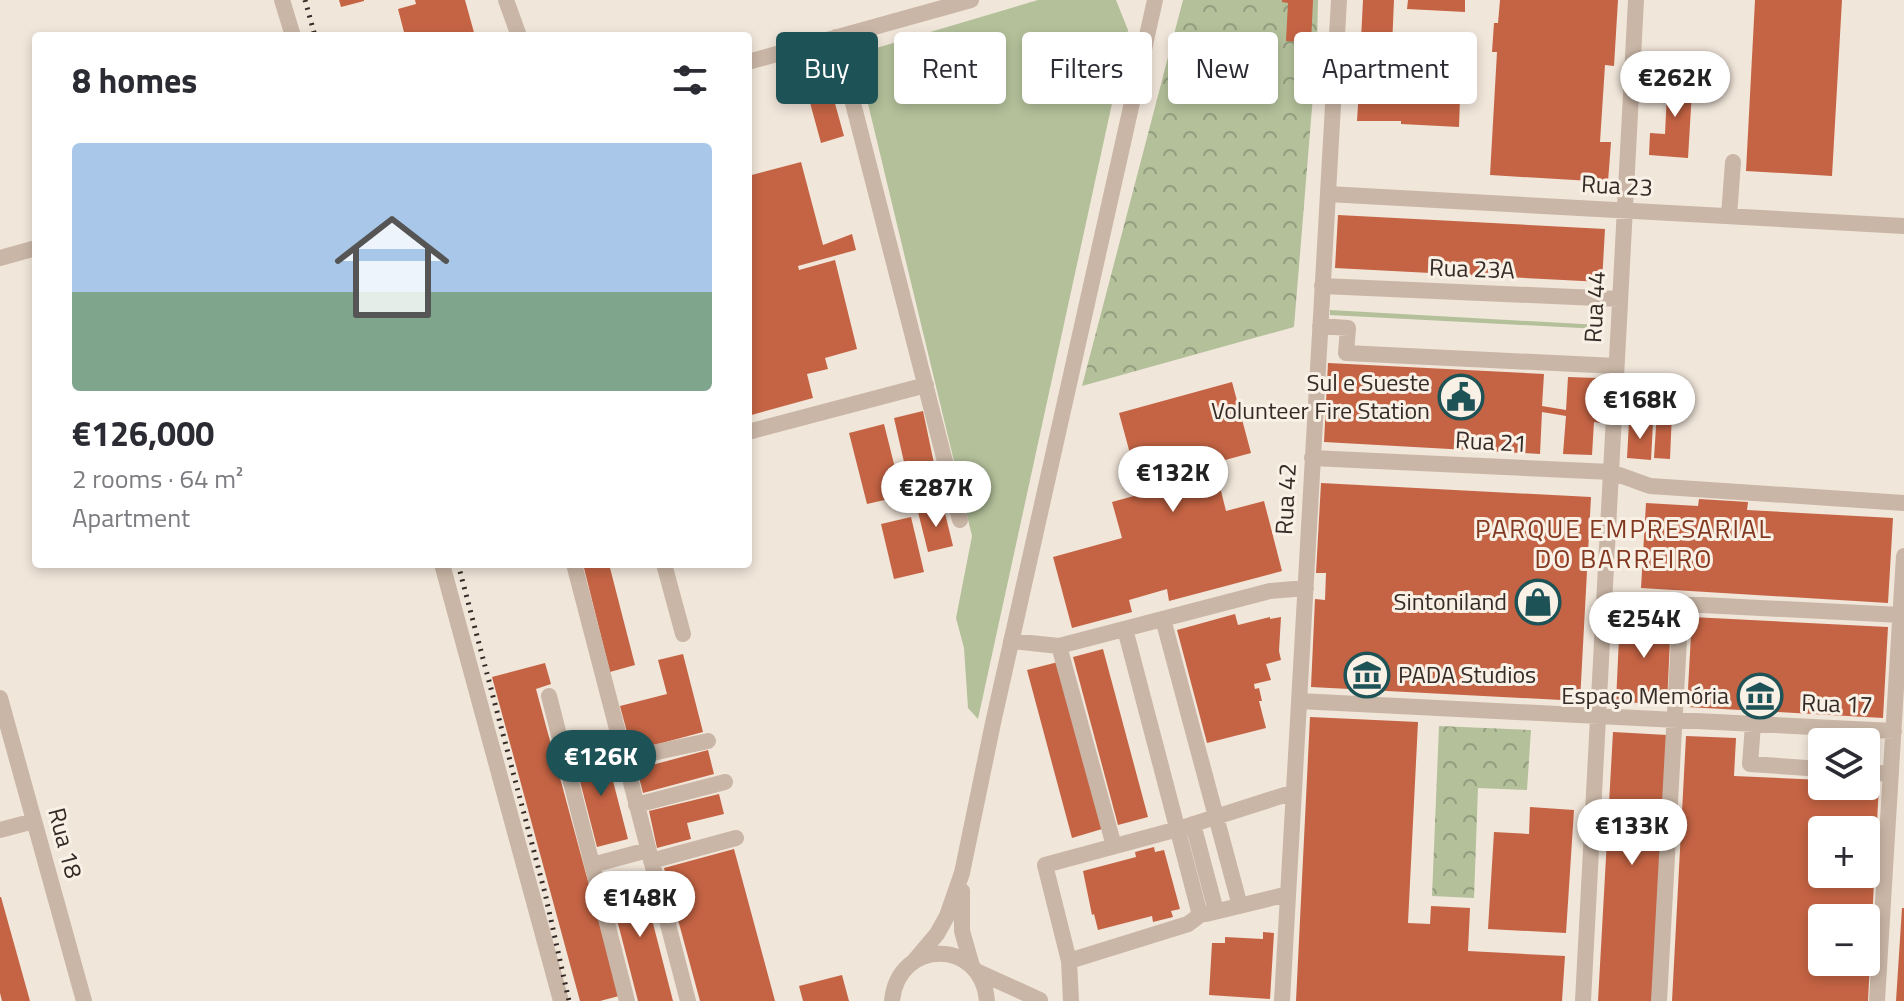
<!DOCTYPE html>
<html lang="en">
<head>
<meta charset="utf-8">
<style>
  body { margin:0; font-family:"Titillium Web",sans-serif; background:#f7f7f7; color:#2b2b33; height:100vh; display:flex; flex-direction:column; font-size:30px; white-space:nowrap }
  * { box-sizing:border-box; margin:0 }
  p { font-size:26px; color:#7c7c81 }
  .icon { flex:none; width:44px; height:44px; fill:none; stroke:currentColor; stroke-width:2; stroke-linecap:round; stroke-linejoin:round }
  .map { position:relative; flex:1; overflow:hidden }
  .panel { position:absolute; left:32px; top:32px; width:720px; height:536px; display:flex; flex-direction:column; background:#fff; border-radius:8px; box-shadow:0 4px 12px #0003 }
  .panel>* { flex:none }
  .hud { position:absolute; left:776px; top:32px; width:760px; height:72px; display:flex; gap:16px }
  .tools { position:absolute; left:1808px; top:728px; display:grid; gap:16px }
  .tools a { display:grid; place-items:center; width:72px; height:72px; border-radius:8px; background:#fff; box-shadow:0 4px 12px #0003; font-size:40px }
  .price { position:absolute; translate:-50% -68px; padding:0 18px; border-radius:28px; background:#fff; color:#222; font-size:26px; line-height:52px; filter:drop-shadow(0 2px 4px #0008) }
  .price::after { content:''; position:absolute; left:50%; top:48px; width:24px; height:18px; margin-left:-12px; background:inherit; clip-path:polygon(0 0,100% 0,50% 100%) }
  .price.current { background:#1d5256; color:#fff }
  ul { padding:0; list-style:none }
  li { display:grid; align-content:center; gap:16px; height:424px; padding:0 40px }
  li span { display:grid; place-items:center; height:248px; border-radius:8px; color:#555 }
  li>.icon { margin-inline-start:auto }
  span .icon { width:144px; height:144px; fill:#fffc; stroke-width:1 }
  li b { font-size:34px }
  h2 { display:flex; justify-content:space-between; align-items:center; height:96px; padding:0 40px; font-size:34px }
  .chip { padding:0 28px; border-radius:8px; background:#fff; box-shadow:0 4px 12px #0003; font-size:28px; line-height:72px }
  .chip.current { background:#1d5256; color:#fff }
  .map>svg:first-child { display:block }
  .grass { fill:#b3c09a }
  .forest { fill:url(#forest-crowns) }
  .building { fill:#c56444; fill-rule:evenodd }
  .lines { fill:none; stroke-linecap:round; stroke-linejoin:round }
  .minor { stroke:#c9b6a6; stroke-width:16 }
  .rail { stroke:#352b27; stroke-width:5; stroke-dasharray:2 6; stroke-linecap:butt }
  .labels { text-anchor:middle; stroke-width:6; stroke-linejoin:round; paint-order:stroke }
  .street-label { font-size:24px; fill:#352b27; stroke:#f9f0e6 }
  .poi-label { font-size:24px; fill:#352b27; stroke:#f9f0e6; text-anchor:end }
  .neighbourhood-label { font-size:26px; letter-spacing:2px; fill:#833921; stroke:#f9f0e6 }
</style>
</head>
<body>
<div class="map">
<svg width="1904" height="1001" viewBox="0 0 1904 1001">
  <defs>
    <pattern id="forest-crowns" width="20" height="18" patternUnits="userSpaceOnUse" patternTransform="scale(2)"><rect width="20" height="18" fill="#b3c09a"/><path d="M2 6a3 3 0 1 1 6 0M12 15a3 3 0 1 1 6 0" fill="none" stroke="#929c7e"/></pattern>
  </defs>
  <rect width="100%" height="100%" fill="#f1e6da"/>
  <!-- grass -->
  <path class="grass" d="M1038 0H1116L1128 30 978 719 968 708 964 648 956 618 972 536 856 54Z
    M1330 310 1600 325 1599 329 1330 315Z"/>
  <!-- forest -->
  <path class="forest" d="M1183 0H1318L1317 47 1294 327 1082 386Z
    M1439 726 1531 730 1527 790 1478 788 1474 898 1432 896Z"/>
  <!-- building -->
  <path class="building" d="M339 0H364V1L341 7Z
    M415 0H465L475 36H405L398 9 416 4Z
    M1282 0H1313L1311 43 1286 41 1288 3 1282 2Z
    M1363 0H1394L1390 94 1402 98V95L1460 98 1459 127 1401 124V121H1357L1360 74 1349 73 1350 57 1360 58Z
    M1408 0H1465V12L1407 9Z
    M1500 0H1618L1614 66 1605 65 1600 142H1611L1608 182 1490 175 1497 52H1492L1494 23H1498Z
    M1755 0H1842L1832 176 1746 171Z
    M826 71 844 136 821 143 803 77Z
    M1668 72 1693 74 1688 158 1649 155 1650 133 1665 134Z
    M801 162 823 245 852 234 856 250 798 266 799 270 835 260 857 349 825 358 828 369 807 374 813 398 748 416V176Z
    M1338 215 1605 229 1602 282 1335 268Z
    M1328 363 1544 374 1542 406 1566 410 1568 377 1597 378 1595 416H1602V423L1594 422 1592 455 1563 454 1566 416 1542 412 1540 454 1324 442Z
    M1232 382 1251 453 1214 463 1226 511 1264 501 1282 571 1169 601 1167 589 1129 600 1132 612 1072 628 1053 557 1122 538 1112 502 1141 494 1119 413Z
    M923 411 939 487 911 493 894 418Z
    M1657 411 1672 412 1670 459 1654 458Z
    M1629 422 1653 423 1651 460 1627 458Z
    M884 424 902 496 867 504 849 433Z
    M1321 483 1591 497 1580 701 1311 687 1315 599 1325 600 1326 573H1316Z
    M1699 499 1748 502 1747 510 1893 518 1888 603 1641 588 1646 503 1698 506Z
    M943 505 953 546 928 552 918 512Z
    M911 517 924 572 894 579 881 524Z
    M583 564H609L635 665 610 672Z
    M1235 614 1238 625 1270 617V619L1281 617 1279 651 1281 660 1266 664 1271 680 1254 684 1255 689 1259 688 1262 701H1259L1266 728 1207 743 1177 630Z
    M1620 616 1671 618 1667 704 1616 702Z
    M1692 617 1888 627 1883 718 1687 707Z
    M1103 649 1148 817 1118 825 1073 657Z
    M683 654 703 732 632 751 620 706 667 694 658 660Z
    M1058 662 1102 829 1072 838 1027 670Z
    M545 663 551 684 536 689 619 996 600 1001H580L492 677Z
    M1310 717 1418 722 1408 923 1430 924 1431 906 1470 908 1468 951 1565 956 1562 1001H1296Z
    M1613 732 1667 735 1652 1001H1598Z
    M1686 736 1736 738 1734 776 1822 780V786H1866V782L1879 783 1868 1001H1672ZM1822 830H1866V874H1822ZM1822 918H1866V962H1822Z
    M605 750 628 839 597 847 574 758Z
    M708 750 714 774 643 793 637 769Z
    M719 794 724 814 687 823 691 839 657 848 649 811Z
    M1530 807 1574 810 1566 933 1488 929 1494 832 1529 834Z
    M1154 847 1155 852 1164 850 1180 909 1171 911 1173 917 1153 922 1152 916 1098 930 1094 914 1092 915 1083 871 1136 857 1135 852Z
    M734 849 775 1001H700L664 868Z
    M640 873 673 1001H638L607 881Z
    M0 897H1L30 1001H2L0 993Z
    M1902 908H1904V1001H1896Z
    M1263 932 1274 933 1270 999 1209 995 1212 943H1225V937L1263 939Z
    M842 975 849 1001H803L799 986Z"/>
  <g class="lines">
    <!-- minor -->
    <path class="minor" d="M282 0 293 36
      M506 0 519 36
      M836 37 960 520
      M748 62 971 0
      M1328 194 1904 226
      M1729 216 1733 162
      M0 258 36 248
      M1322 286 1620 299
      M1320 326 1348 328 1346 353 1616 366
      M748 432 926 385
      M1312 458 1611 472 1650 486 1904 503
      M442 564 561 1001
      M574 564 688 1001
      M664 564 683 634
      M1604 600 1901 615
      M1163 619 1240 906
      M1011 641 1059 646 1270 591 1306 588
      M1059 646 1114 846
      M549 696 627 1001
      M0 698 84 1001
      M1299 701 1894 731
      M1753 725 1750 764 1822 769
      M624 759 708 741
      M1818 769 1821 728
      M1866 772 1891 774
      M636 805 725 782
      M1193 824 1216 911
      M0 830 34 821
      M651 861 736 838
      M592 865 648 850
      M962 891V931L972 966
      M1206 914 1288 894
      M915 960 937 934 947 916 962 873 993 723 1155 0
      M1069 961 1045 865 1178 829 1294 792
      M976 971 1040 1000
      M892 1001C898 938 982 938 987 1001
      M1071 1001 1069 961 1188 924 1200 915 1125 629
      M1282 1001 1339 0
      M1583 1001 1636 0
      M1659 1001 1681 603
      M1877 1001 1904 556"/>
    <!-- rail -->
    <path class="rail" d="M305 0 315 36
      M458 564 545 893 569 1001"/>
  </g>
  <!-- icons -->
  <defs>
    <g id="civic-ring" transform="scale(2.3)"><circle r="9.5" fill="#f9f0e6" stroke="#1d5256" stroke-width="1.5"/><path d="M-.6-6.5H3V-4.5H.6V-3L4-1V1h2V6H-6V1h2V-1L-.6-3ZM-1.2 2.5V6h2.4V2.5Z" fill="#1d5256"/></g>
    <g id="shop-ring" transform="scale(2.3)"><circle r="9.5" fill="#f9f0e6" stroke="#1d5256" stroke-width="1.5"/><path d="M-5-2.5h2.3a2.7 3.5 0 0 1 5.4 0H5L5.5 6h-11ZM-1.5-2.5h3a1.5 2.3 0 0 0-3 0Z" fill="#1d5256"/></g>
    <g id="museum-ring" transform="scale(2.3)"><circle r="9.5" fill="#f9f0e6" stroke="#1d5256" stroke-width="1.5"/><path d="M0-6L6-3V-2H-6V-3ZM-5-1h2V3h-2ZM-1-1h2V3h-2ZM3-1h2V3H3ZM-6 4H6V6H-6Z" fill="#1d5256"/></g>
  </defs>
  <g fill-rule="evenodd">
    <use href="#civic-ring" x="1461" y="397"/>
    <use href="#shop-ring" x="1538" y="602"/>
    <use href="#museum-ring" x="1367" y="675"/>
    <use href="#museum-ring" x="1760" y="696"/>
  </g>
  <g class="labels">
    <!-- street labels -->
    <g class="street-label">
      <text transform="translate(1617 186) rotate(3)" y="8">Rua 23</text>
      <text transform="translate(1472 269) rotate(2)" y="8">Rua 23A</text>
      <text transform="translate(1595 307) rotate(-87)" y="8">Rua 44</text>
      <text transform="translate(1491 442) rotate(3)" y="8">Rua 21</text>
      <text transform="translate(1286 499) rotate(-87)" y="8">Rua 42</text>
      <text transform="translate(1837 704) rotate(2)" y="8">Rua 17</text>
      <text transform="translate(65 843) rotate(75)" y="8">Rua 18</text>
    </g>
    <!-- poi labels -->
    <g class="poi-label">
      <text x="1430" y="391">Sul e Sueste<tspan x="1430" dy="28">Volunteer Fire Station</tspan></text>
      <text x="1507" y="610">Sintoniland</text>
      <text x="1398" y="683" text-anchor="start">PADA Studios</text>
      <text x="1729" y="704">Espaço Memória</text>
    </g>
    <!-- neighbourhood labels -->
    <g class="neighbourhood-label">
      <text x="1624" y="538">PARQUE EMPRESARIAL<tspan x="1624" dy="30">DO BARREIRO</tspan></text>
    </g>
  </g>
</svg>
<div class="tools">
<a><svg class="icon" aria-label="layers" viewBox="0 0 24 24"><path d="M12 4l9 5-9 5-9-5zM3 14l9 5 9-5"/></svg></a>
<a>+</a>
<a>−</a>
</div>
<b class="price" style="left:1675px;top:119px">€262K</b>
<b class="price" style="left:1640px;top:441px">€168K</b>
<b class="price" style="left:1173px;top:514px">€132K</b>
<b class="price" style="left:936px;top:529px">€287K</b>
<b class="price" style="left:1644px;top:660px">€254K</b>
<b class="price current" style="left:601px;top:798px">€126K</b>
<b class="price" style="left:1632px;top:867px">€133K</b>
<b class="price" style="left:640px;top:939px">€148K</b>
<div class="hud">
<a class="chip current">Buy</a>
<a class="chip">Rent</a>
<a class="chip">Filters</a>
<a class="chip">New</a>
<a class="chip">Apartment</a>
</div>
<section class="panel">
<h2>8 homes<svg class="icon" aria-label="filters" viewBox="0 0 24 24"><path d="M4 7h16M4 17h16"/><circle cx="9" cy="7" r="2"/><circle cx="15" cy="17" r="2"/></svg></h2>
<ul>
<li><span style="background:linear-gradient(#a9c7e8 60%,#7fa58c 0)"><svg class="icon" aria-label="home" viewBox="0 0 24 24"><path d="M3 11l9-7 9 7M6 9v11h12V9"/></svg></span><div><b>€126,000</b><p>2 rooms · 64 m²</p><p>Apartment</p></div></li>
</ul>
</section>
</div>
</body>
</html>
